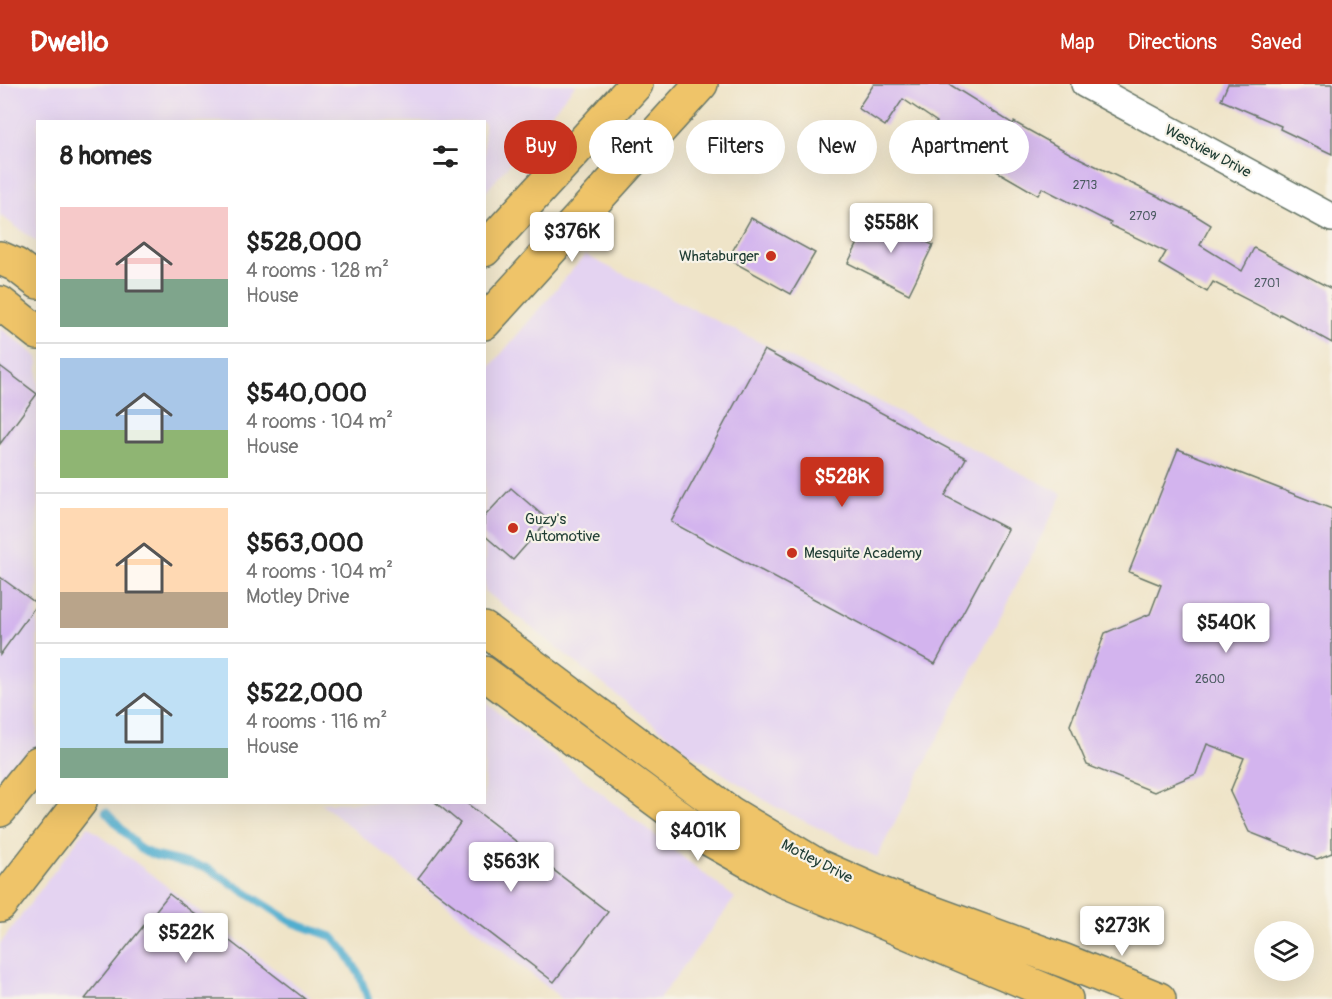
<!DOCTYPE html>
<html lang="en">
<head>
<meta charset="utf-8">
<style>
  body { margin:0; font-family:Pangolin,sans-serif; background:#f6f6f6; color:#222; height:100vh; display:flex; flex-direction:column; font-size:22px; white-space:nowrap }
  * { box-sizing:border-box; margin:0 }
  p { font-size:20px; color:#767676 }
  .icon { flex:none; width:33px; height:33px; fill:none; stroke:currentColor; stroke-width:2; stroke-linecap:round; stroke-linejoin:round }
  .map { position:relative; flex:1; overflow:hidden }
  .details { position:absolute; left:36px; top:36px; width:450px; height:684px; display:flex; flex-direction:column; background:#fff; border-radius:0px; box-shadow:0 6px 24px #0002 }
  .details>* { flex:none }
  .guide { position:absolute; left:504px; top:36px; width:570px; height:54px; display:flex; gap:12px }
  .controls { position:absolute; left:1254px; top:837px; display:grid; gap:12px }
  .controls a { display:grid; place-items:center; width:60px; height:60px; border-radius:50%; background:#fff; box-shadow:0 6px 24px #0002; font-size:30px }
  .price { position:absolute; translate:-50% -51px; padding:0 14px; border-radius:6px; background:#fff; color:#222; font-size:20px; line-height:39px; filter:drop-shadow(0 2px 3px #0008) }
  .price::after { content:''; position:absolute; left:50%; top:36px; width:18px; height:14px; margin-left:-9px; background:inherit; clip-path:polygon(0 0,100% 0,50% 100%) }
  .price.on { background:#c8321e; color:#fff }
  ul { padding:0; list-style:none }
  li { display:flex; align-items:center; gap:18px; height:150px; padding:0 24px }
  li+li { border-top:2px solid #e0e0e0 }
  li span { display:grid; place-items:center; flex:none; width:168px; height:120px; border-radius:0px; color:#555 }
  li>.icon { margin-inline-start:auto }
  span .icon { width:72px; height:72px; fill:#fffc; stroke-width:1 }
  li b { font-size:26px }
  h2 { display:flex; justify-content:space-between; align-items:center; height:72px; padding:0 24px; font-size:26px }
  .chip { padding:0 21px; border-radius:27px; background:#fff; box-shadow:0 6px 24px #0002; font-size:21px; line-height:54px }
  .chip.on { background:#c8321e; color:#fff }
  header { display:flex; align-items:center; gap:36px; box-sizing:border-box; height:84px; padding:0 30px; background:#c8321e; color:#fff }
  header strong { font-size:28px }
  nav { display:flex; gap:33px; margin-inline-start:auto; font-size:21px }
  .map>svg:first-child { display:block }
  .built { fill:#e4d3f1 }
  .lines { fill:none; stroke-linecap:round; stroke-linejoin:round }
  .stream { stroke:#51aecf; stroke-width:8 }
  .building { fill:#d3b4ee }
  .minor-casing { stroke:#687768; stroke-width:30 }
  .major-casing { stroke:#687768; stroke-width:36 }
  .minor { stroke:#fff; stroke-width:27 }
  .major { stroke:#efc469; stroke-width:33 }
  .poi-dot { fill:#c8321e; stroke:#f7f3e8; stroke-width:2 }
  .labels { text-anchor:middle; stroke-width:4.5; stroke-linejoin:round; paint-order:stroke }
  .number-label { font-size:12px; fill:#4c5b62 }
  .street-label { font-size:15px; fill:#1f3d34; stroke:#f7f3e8 }
  .poi-label { font-size:15px; fill:#1f3d34; stroke:#f7f3e8; text-anchor:start }
</style>
</head>
<body>
<header>
<strong>Dwello</strong>
<nav><a>Map</a><a>Directions</a><a>Saved</a></nav>
</header>
<div class="map">
<svg width="1332" height="915" viewBox="0 0 1332 915">
  <rect width="100%" height="100%" fill="#f7f3e8"/>
  <filter id="ink" filterUnits="userSpaceOnUse"><feTurbulence type="fractalNoise" baseFrequency=".0167" numOctaves="2"/><feDisplacementMap in="SourceGraphic" scale="12" xChannelSelector="R" yChannelSelector="G"/><feConvolveMatrix kernelMatrix="1 2 1 2 8 2 1 2 1" color-interpolation-filters="sRGB"/></filter>
  <filter id="wash" filterUnits="userSpaceOnUse"><feTurbulence type="fractalNoise" baseFrequency=".008" numOctaves="4" result="noise"/><feDisplacementMap in="SourceGraphic" scale="24" xChannelSelector="R" yChannelSelector="G"/><feGaussianBlur stdDeviation="1.35" result="paint"/><feColorMatrix in="noise" values="0 0 0 0 0 0 0 0 0 0 0 0 0 0 0 0 0 1.4 0 .05"/><feComposite in="paint" operator="in"/></filter>
  <g filter="url(#wash)">
    <rect width="100%" height="100%" fill="#efe4c8"/>
    <!-- built -->
    <path class="built" d="M0 0H576L485 109 484 38H38L37 158 0 131Z
      M585 171 1063 410 877 773 774 722 689 668 485 507V289Z
      M0 244 38 273 37 672 0 717Z
      M485 618 735 814 659 915H562L321 719 484 718Z
      M88 742 311 913 309 915H0V860Z"/>
    <g class="lines">
      <!-- stream -->
      <path class="stream" d="M106 728 140 765 156 772 207 784 294 839 333 853 345 867 359 890 368 915"/>
    </g>
    <g id="blocks">
      <!-- building -->
      <path class="building" d="M874 0H949L1013 40 1014 38 1071 70 1190 128 1211 141 1200 161 1242 187 1254 164 1332 205V259L1280 230 1279 232 1213 198 1207 208 1159 180 1166 168 1110 141 1111 139 1042 104 1038 111 988 82 933 45 937 38 903 15 885 42 858 24Z
        M1228 0H1332V70L1280 45 1281 42 1221 16Z
        M872 131 933 161 909 210 848 179Z
        M751 134 815 169 791 210 728 175Z
        M764 266 966 374 945 412 1008 445 935 580 671 438Z
        M0 282 37 310 0 360Z
        M1178 365 1332 425V769L1317 775 1249 748 1230 708 1244 674 1207 660 1196 690 1154 708 1087 681 1070 641 1105 549 1150 530 1161 501 1129 488Z
        M511 404 548 436 513 476 484 451V433Z
        M0 493 37 520 0 571Z
        M435 718H465L608 828 554 898 418 794 460 739Z
        M169 810 305 915H85Z"/>
    </g>
  </g>
  <g filter="url(#ink)">
    <use href="#blocks" fill-opacity="0" stroke="#687768" stroke-width="1.5"/>
    <g class="lines">
      <!-- minor casing -->
      <g class="minor-casing">
        <path id="minor" d="M1085 0 1332 134"/>
      </g>
      <!-- major casing -->
      <g class="major-casing">
        <path id="major" d="M484 166 636 0
          M0 174 16 181 38 198
          M0 219 38 249
          M484 239 701 0
          M484 545 730 729 818 782 884 811 1065 877 1159 915
          M484 589 709 755 778 794 1066 915
          M0 726 38 679
          M0 821 80 718"/>
      </g>
      <!-- minor -->
      <use href="#minor" class="minor"/>
      <!-- major -->
      <use href="#major" class="major"/>
    </g>
  </g>
  <!-- markers -->
  <g class="poi-dot">
    <circle cx="771" cy="172" r="6"/>
    <circle cx="513" cy="444" r="6"/>
    <circle cx="792" cy="469" r="6"/>
  </g>
  <g class="labels">
    <!-- number labels -->
    <g class="number-label">
      <text x="1085" y="105">2713</text>
      <text x="1143" y="136">2709</text>
      <text x="1267" y="203">2701</text>
      <text x="1210" y="599">2600</text>
    </g>
    <!-- street labels -->
    <g class="street-label">
      <text transform="translate(1208 67) rotate(28)" y="5">Westview Drive</text>
      <text transform="translate(817 777) rotate(27)" y="5">Motley Drive</text>
    </g>
    <!-- poi labels -->
    <g class="poi-label">
      <text x="759" y="177" text-anchor="end">Whataburger</text>
      <text x="525" y="440">Guzy's<tspan x="525" dy="17">Automotive</tspan></text>
      <text x="804" y="474">Mesquite Academy</text>
    </g>
  </g>
</svg>
<div class="controls">
<a><svg class="icon" aria-label="layers" viewBox="0 0 24 24"><path d="M12 4l9 5-9 5-9-5zM3 14l9 5 9-5"/></svg></a>
</div>
<b class="price" style="left:891px;top:170px">$558K</b>
<b class="price" style="left:572px;top:179px">$376K</b>
<b class="price on" style="left:842px;top:424px">$528K</b>
<b class="price" style="left:1226px;top:570px">$540K</b>
<b class="price" style="left:698px;top:778px">$401K</b>
<b class="price" style="left:511px;top:809px">$563K</b>
<b class="price" style="left:1122px;top:873px">$273K</b>
<b class="price" style="left:186px;top:880px">$522K</b>
<div class="guide">
<a class="chip on">Buy</a>
<a class="chip">Rent</a>
<a class="chip">Filters</a>
<a class="chip">New</a>
<a class="chip">Apartment</a>
</div>
<section class="details">
<h2>8 homes<svg class="icon" aria-label="filters" viewBox="0 0 24 24"><path d="M4 7h16M4 17h16"/><circle cx="9" cy="7" r="2"/><circle cx="15" cy="17" r="2"/></svg></h2>
<ul>
<li><span style="background:linear-gradient(#f6c9c9 60%,#7fa58c 0)"><svg class="icon" aria-label="home" viewBox="0 0 24 24"><path d="M3 11l9-7 9 7M6 9v11h12V9"/></svg></span><div><b>$528,000</b><p>4 rooms · 128 m²</p><p>House</p></div></li>
<li><span style="background:linear-gradient(#a9c7e8 60%,#8fb573 0)"><svg class="icon" aria-label="home" viewBox="0 0 24 24"><path d="M3 11l9-7 9 7M6 9v11h12V9"/></svg></span><div><b>$540,000</b><p>4 rooms · 104 m²</p><p>House</p></div></li>
<li><span style="background:linear-gradient(#ffd9b3 70%,#b9a48a 0)"><svg class="icon" aria-label="home" viewBox="0 0 24 24"><path d="M3 11l9-7 9 7M6 9v11h12V9"/></svg></span><div><b>$563,000</b><p>4 rooms · 104 m²</p><p>Motley Drive</p></div></li>
<li><span style="background:linear-gradient(#bfe0f5 75%,#7fa58c 0)"><svg class="icon" aria-label="home" viewBox="0 0 24 24"><path d="M3 11l9-7 9 7M6 9v11h12V9"/></svg></span><div><b>$522,000</b><p>4 rooms · 116 m²</p><p>House</p></div></li>
</ul>
</section>
</div>
</body>
</html>
